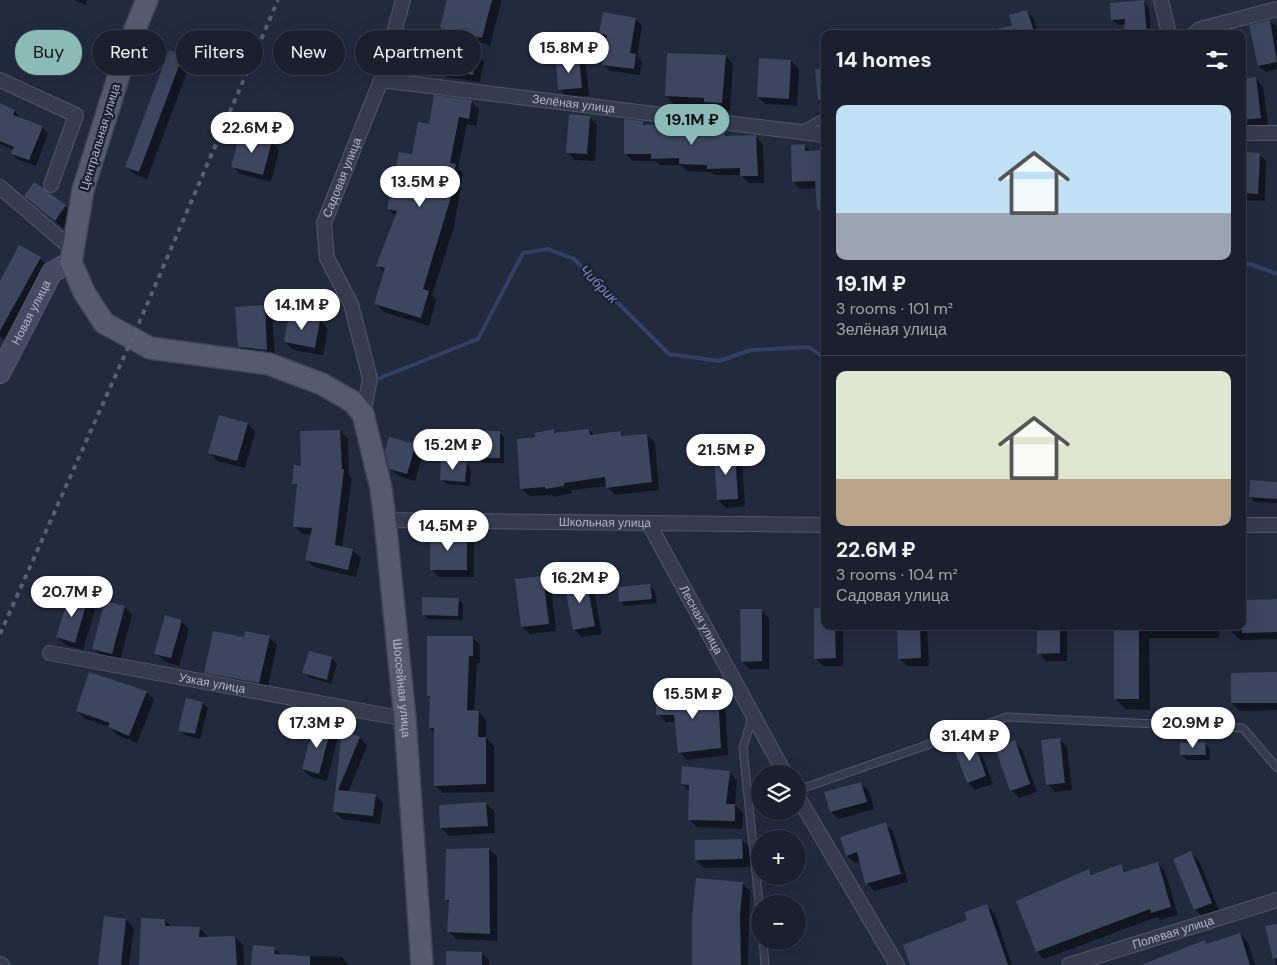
<!DOCTYPE html>
<html lang="en">
<head>
<meta charset="utf-8">
<style>
  body { margin:0; font-family:"DM Sans",sans-serif; background:#272d3a; color:#f1f3f6; height:100vh; display:flex; flex-direction:column; font-size:19px; white-space:nowrap }
  * { box-sizing:border-box; margin:0 }
  p { font-size:16px; color:#9fa3aa }
  .icon { flex:none; width:28px; height:28px; fill:none; stroke:currentColor; stroke-width:2; stroke-linecap:round; stroke-linejoin:round }
  .map { position:relative; flex:1; overflow:hidden }
  .sheet { position:absolute; left:821px; top:30px; width:425px; height:600px; display:flex; flex-direction:column; background:#1a202e; border-radius:10px; box-shadow:0 5px 20px #0002,0 0 0 1px #383e4a }
  .sheet>* { flex:none }
  .top-card { position:absolute; left:15px; top:30px; width:475px; height:45px; display:flex; gap:10px }
  .buttons { position:absolute; left:751px; top:765px; display:grid; gap:10px }
  .buttons a { display:grid; place-items:center; width:55px; height:55px; border-radius:50%; background:#1a202e; box-shadow:0 5px 20px #0002,0 0 0 1px #383e4a; font-size:25px }
  .price { position:absolute; translate:-50% -42px; padding:0 11px; border-radius:18px; background:#fff; color:#222; font-size:16px; line-height:32px; filter:drop-shadow(0 1px 2px #0008) }
  .price::after { content:''; position:absolute; left:50%; top:30px; width:15px; height:11px; margin-left:-8px; background:inherit; clip-path:polygon(0 0,100% 0,50% 100%) }
  .price.current { background:#8bbbb9; color:#111 }
  ul { padding:0; list-style:none }
  li { display:grid; align-content:center; gap:10px; height:265px; padding:0 15px }
  li+li { border-top:1px solid #383e4a }
  li span { display:grid; place-items:center; height:155px; border-radius:10px; color:#555 }
  li>.icon { margin-inline-start:auto }
  span .icon { width:90px; height:90px; fill:#fffc; stroke-width:1 }
  li b { font-size:21px }
  h2 { display:flex; justify-content:space-between; align-items:center; height:60px; padding:0 15px; font-size:21px }
  .tag { padding:0 18px; border-radius:22px; background:#1a202e; box-shadow:0 5px 20px #0002,0 0 0 1px #383e4a; font-size:18px; line-height:45px }
  .tag.current { background:#8bbbb9; color:#111 }
  .map>svg:first-child { display:block }
  .shadow { fill:#0007 }
  .lines { fill:none; stroke-linecap:round; stroke-linejoin:round }
  .stream { stroke:#324065; stroke-width:4 }
  .building { fill:#3d465f }
  .lane-casing { stroke:#515769; stroke-width:9 }
  .street-casing { stroke:#515769; stroke-width:16 }
  .secondary-casing { stroke:#515769; stroke-width:22 }
  .primary-casing { stroke:#3f4557; stroke-width:24 }
  .lane { stroke:#363c4e; stroke-width:7 }
  .street { stroke:#363c4e; stroke-width:14 }
  .secondary { stroke:#434a62; stroke-width:20 }
  .primary { stroke:#545b6e; stroke-width:21 }
  .rail { stroke:#575f76; stroke-width:4; stroke-dasharray:5 5; stroke-linecap:butt }
  .labels { text-anchor:middle; stroke-width:4.5; stroke-linejoin:round; paint-order:stroke }
  .street-label { font-size:12px; fill:#b1b7ca; stroke:#1b2133 }
  .water-label { font-size:14px; font-style:italic; fill:#7788b3; stroke:#1b2133 }
</style>
</head>
<body>
<div class="map">
<svg width="1277" height="965" viewBox="0 0 1277 965">
  <rect width="100%" height="100%" fill="#222a3e"/>
  <!-- shadow -->
  <path class="shadow" d="M74 0H87L85 5Z
    M448 0H502L490 45 449 35 441 27Z
    M1144 2 1149 7 1151 34H1125L1126 24 1118 25 1112 20Z
    M1027 11 1033 18 1038 34H990V32L1014 26Z
    M636 19 642 26 637 56 642 62 640 75 610 71 603 64 607 40 600 33Z
    M1269 21 1277 26V69L1266 72 1259 66Z
    M476 54 484 62 480 82 446 77 438 69Z
    M726 56 733 64 730 111 713 109 708 105 674 104 666 96Z
    M182 57 190 64 147 179 134 174 127 166Z
    M579 58 586 66 589 96 568 97 560 90Z
    M791 61 799 69 797 106 766 104 758 97Z
    M825 69V108L819 102 816 70Z
    M1256 79 1263 87 1268 125 1244 128 1242 80Z
    M471 101 479 109 476 126 467 124 458 168 463 173 454 227 432 295 436 300 429 326 384 312 376 304 385 273 378 266 396 216 389 209 413 156Z
    M0 104 15 111 20 119 42 127 48 133 36 166 19 160 12 154 14 150 0 144Z
    M589 117 597 125 595 161 575 160 567 152Z
    M643 123 646 126 699 130 703 133H725L729 137H756L763 144 764 183H749L741 175H715L711 172 687 171 681 165H660L655 161H633L626 154Z
    M271 142 279 150 271 182 240 174 232 166Z
    M804 145 811 152H825V200L817 188 800 189 794 182Z
    M1242 153 1259 154 1266 161 1265 201 1242 200Z
    M25 196 65 206 73 214 63 228Z
    M40 258 50 268 10 342 0 337V283Z
    M264 307 272 314 275 357 247 355 239 347Z
    M320 321 328 329 323 355 293 350 285 342Z
    M248 424 255 432 245 468 217 461 210 453Z
    M589 430 594 435 620 432 625 437 647 435 655 443 659 490 615 495 607 486 571 490 572 493 554 497 552 495 529 496 521 488 537 439 553 431 557 434Z
    M340 431 348 439 349 475 352 478 342 548 353 550 361 558 356 577 314 567 306 559 312 535 302 534 294 526 298 488 294 484 302 467Z
    M499 432 504 437V463H482L477 458Z
    M415 445 423 453 415 481 398 476 390 468Z
    M735 454 742 462 745 506 726 508 718 500Z
    M466 464 471 469 470 486 446 484 441 479Z
    M1275 478 1277 503 1255 502 1250 497 1275 483Z
    M466 534 474 542V577H439L431 569Z
    M543 577 551 585 556 631 530 634 522 627Z
    M586 578 593 586 602 634 582 637 574 629Z
    M650 586 655 591 657 603 625 606 620 601Z
    M71 594 88 600 96 607 83 650 65 645 58 637Z
    M458 599 463 604V620L428 619 423 614Z
    M1277 600V639L1240 640 1232 632V626H1242Z
    M125 607 132 615 120 661 102 656 94 649Z
    M825 609V626H843V666H823L815 658Z
    M761 610 769 618V669H750L742 661Z
    M181 621 189 629 179 666 164 661 156 654Z
    M898 626H927L929 666H907L900 658Z
    M1039 626H1067V661H1046L1039 653Z
    M1115 626H1219V638H1149L1150 710 1126 709 1115 698Z
    M269 637 277 645 267 690 213 680 206 672 245 638Z
    M472 637 480 645V663H477L474 712H479L486 720V738L494 746V792L443 793 435 785V733L430 728 431 699 428 696Z
    M309 653 332 659 337 664 331 684 309 677 304 672Z
    M1277 674V710L1240 711 1232 703Z
    M146 692 154 700 137 743 117 735 110 727 85 719 77 711Z
    M717 695 725 703 728 755 687 760 679 752 676 722H666L658 714Z
    M203 703 208 708 200 739 185 735 180 730Z
    M330 729 338 737 327 781 311 777 303 769Z
    M343 731 360 738 367 746 348 792 375 795 383 803 380 824 342 819 334 811Z
    M1059 739 1067 747 1072 790 1055 792 1047 784Z
    M1014 742 1022 749 1037 792 1019 798 1011 790Z
    M973 743 981 751 993 784 975 790 968 782Z
    M1205 744 1210 749V760H1187L1182 755Z
    M729 772 737 780 735 805 743 813 742 829 697 827 689 819 690 792 682 784Z
    M861 783 869 791 874 809 839 819 831 812Z
    M486 803 494 811 495 833 449 836 441 828Z
    M885 824 893 831 908 882 874 891 867 883 861 861 855 863 847 856Z
    M742 840 750 848V867L704 868 696 860Z
    M489 849 497 857V941L456 939 448 931 450 903 446 900Z
    M1191 853 1199 861 1219 910 1203 917 1195 909Z
    M1158 863 1165 871 1178 915 1160 920 1157 917 1044 959 1037 952 1089 871 1094 875 1120 866 1127 872Z
    M742 883 750 891 748 965H694Z
    M987 906 995 914 1012 965H912Z
    M126 920 134 928 129 965H99Z
    M165 920 172 927 199 928 207 936 206 965H140Z
    M1277 925V965H1276L1267 927Z
    M1240 934 1248 942 1255 965H1145L1204 942 1207 945Z
    M235 937 243 945 244 965H216Z
    M274 949 281 955 342 957 349 965H252Z
    M482 953 489 961V965H447Z"/>
  <g class="lines">
    <!-- stream -->
    <path class="stream" d="M1242 264H1250L1277 274
      M380 378 478 339 523 253 548 249 574 259 669 354 719 361 751 350 809 347 825 359"/>
  </g>
  <!-- building -->
  <path class="building" d="M447 0H492L482 38 440 28Z
    M1144 0 1147 34H1124L1125 19 1111 20 1110 3Z
    M1027 10 1035 34H993V30L1012 25 1009 15Z
    M603 12 636 18 630 53 636 54 634 69 602 65 607 35 599 33Z
    M1270 20 1277 62 1258 66 1249 25Z
    M440 47 476 53 473 75 437 69Z
    M169 50 183 55 139 172 125 167Z
    M667 53 726 55 722 103 704 102V98L665 96Z
    M579 57 582 88 558 90 556 59Z
    M759 58 791 60 789 99 757 97Z
    M825 68V100H818L815 69Z
    M1256 77 1261 118 1242 120V79Z
    M434 95 472 100 469 119 459 117 450 163 456 164 449 196 451 197 423 289 429 291 421 318 374 304 385 268 376 266 397 211 387 209 399 152 412 154 418 122 429 124Z
    M0 103 15 110 13 115 43 126 29 160 11 154 14 147 0 141Z
    M569 114 590 116 587 154 566 153Z
    M624 119 643 121V125L668 124 700 128V132H725V136L756 135 758 176H740V168L707 169V165L679 164V158L651 159V154H624Z
    M240 133 272 141 263 175 231 167Z
    M805 144V151L825 150V210H817L815 181 792 182 791 145Z
    M1244 152 1260 153 1258 194 1242 193Z
    M34 182 66 205 55 221 24 196Z
    M19 245 41 257 0 331V281Z
    M265 305 267 350 238 347 235 307Z
    M289 314 320 320 315 348 284 342Z
    M219 415 248 423 237 461 208 453Z
    M554 429V433L589 429 590 435 621 431V436L647 434 652 482 606 488 605 477 564 483V486L545 489V487L520 489 517 439 535 437V433Z
    M340 430 342 469H344L335 545 353 549 348 570 305 560 312 528 293 527 297 484H292L294 465 301 466 300 431Z
    M476 431H500V458H476Z
    M389 437 416 444 407 474 389 469 385 451Z
    M735 453 738 499 717 500 714 454Z
    M441 460 467 462 465 482 440 480Z
    M1250 480 1277 482V499L1249 497Z
    M430 533H467V570H430Z
    M543 576 549 624 521 627 515 579Z
    M586 577 595 626 573 630 564 581Z
    M650 584 652 599 619 602 618 587Z
    M70 593 88 598 75 643 56 637Z
    M422 597 459 598 458 616 422 615Z
    M1277 599V632L1242 633V600Z
    M105 601 125 606 112 654 92 649Z
    M814 608H825V626H835L836 658 814 659Z
    M740 609H762V661L741 662Z
    M165 615 182 620 171 658 154 654Z
    M897 626H920L921 658 898 659Z
    M1037 626H1060V653L1037 654Z
    M1114 626H1139V699H1114Z
    M213 631 244 637 245 631 270 636 259 683 204 673Z
    M427 636H473V656H469L467 710 479 711 478 737H486V784L434 786V728H429L430 696H427Z
    M309 651 332 657 327 680 302 673Z
    M89 672 147 691 129 736 108 727 110 723 76 711Z
    M1277 672V703H1231V673Z
    M656 694H718L721 748 678 753 674 715H656Z
    M186 698 203 702 195 734 178 731Z
    M314 724 331 728 319 774 302 769Z
    M342 730 360 737 338 790 376 794 373 816 333 812Z
    M1060 738 1065 783 1046 785 1041 740Z
    M1015 740 1030 784 1010 791 995 747Z
    M974 741 986 776 967 783 954 748Z
    M1205 742 1206 755H1180V743Z
    M682 766 730 771 726 804H735V821L688 820 689 785 681 784Z
    M861 782 867 802 830 812 824 792Z
    M486 802 488 826 440 828 439 805Z
    M886 822 901 874 865 884 857 852 846 856 840 837Z
    M742 839 743 859 695 860V840Z
    M489 848 490 934 447 932 449 900H445L446 849Z
    M1191 851 1212 903 1194 910 1173 859Z
    M1158 862 1171 907 1151 913 1150 909 1036 952 1016 901 1089 869 1091 875 1121 864 1124 872Z
    M696 878 743 882 740 914 741 965H692V917Z
    M987 904 1008 965H910L903 945 967 920 965 912Z
    M104 916 126 919 121 965H98Z
    M141 918 165 919V926L200 927 199 937 235 936 237 965H139Z
    M1277 924V958L1273 959 1265 926Z
    M1240 933 1250 965H1141L1205 940 1206 944Z
    M253 945 275 947 274 954 310 956V965H251Z
    M446 951 482 952V965H446Z"/>
  <g class="lines">
    <!-- lane casing -->
    <g class="lane-casing">
      <path id="lane" d="M801 130 825 117
        M752 717 743 748 760 912
        M798 790 1007 717 1243 728 1277 768
        M763 941 765 965"/>
    </g>
    <!-- street casing -->
    <g class="street-casing">
      <g id="street">
        <path d="M1161 0 1169 34"/>
        <path d="M1194 34 1200 29 1277 9"/>
        <path d="M0 80 76 115 51 185"/>
        <path id="s1" d="M381 80 825 135"/>
        <path d="M1242 133H1277"/>
        <path d="M0 187 72 249"/>
        <path id="s2" d="M363 414 370 379 351 304 327 258 324 223 381 80 403 0"/>
        <path id="s3" d="M385 520 825 525"/>
        <path id="s4" d="M649 524 785 774"/>
        <path d="M1242 525H1277"/>
        <path id="s5" d="M50 653 405 719"/>
        <path d="M798 797 897 965"/>
        <path d="M0 964 2 965"/>
        <path id="s6" d="M1069 965 1277 900"/>
      </g>
    </g>
    <!-- secondary casing -->
    <g class="secondary-casing">
      <g id="secondary">
        <path id="s7" d="M0 373 52 272 71 262"/>
      </g>
    </g>
    <!-- primary casing -->
    <g class="primary-casing">
      <g id="primary">
        <path id="s8" d="M147 0 127 49 83 190 71 262 85 294 104 323 150 348 269 364 322 384 353 402 363 414 381 488 385 520 405 719 422 965"/>
      </g>
    </g>
    <!-- lane -->
    <use href="#lane" class="lane"/>
    <!-- street -->
    <use href="#street" class="street"/>
    <!-- secondary -->
    <use href="#secondary" class="secondary"/>
    <!-- primary -->
    <use href="#primary" class="primary"/>
    <!-- rail -->
    <path class="rail" d="M0 634 139 323 278 0"/>
  </g>
  <g class="labels">
    <!-- street labels -->
    <g class="street-label">
      <text dy="4" stroke="none"><textPath href="#s1" startOffset="194">Зелёная улица</textPath></text>
      <text transform="translate(100 137) rotate(-73)" y="4">Центральная улица</text>
      <text dy="4" stroke="none"><textPath href="#s2" startOffset="249">Садовая улица</textPath></text>
      <text dy="4" stroke="none"><textPath href="#s7" startOffset="68">Новая улица</textPath></text>
      <text dy="4" stroke="none"><textPath href="#s3" startOffset="220">Школьная улица</textPath></text>
      <text dy="4" stroke="none"><textPath href="#s4" startOffset="109">Лесная улица</textPath></text>
      <text dy="4" stroke="none"><textPath href="#s5" startOffset="165">Узкая улица</textPath></text>
      <text dy="4" stroke="none"><textPath href="#s8" startOffset="901">Шоссейная улица</textPath></text>
      <text dy="4" stroke="none"><textPath href="#s6" startOffset="109">Полевая улица</textPath></text>
    </g>
    <!-- water labels -->
    <g class="water-label">
      <text transform="translate(599 284) rotate(45)" y="5">Чибрик</text>
    </g>
  </g>
</svg>
<div class="buttons">
<a><svg class="icon" aria-label="layers" viewBox="0 0 24 24"><path d="M12 4l9 5-9 5-9-5zM3 14l9 5 9-5"/></svg></a>
<a>+</a>
<a>−</a>
</div>
<b class="price" style="left:569px;top:74px">15.8M ₽</b>
<b class="price current" style="left:692px;top:146px">19.1M ₽</b>
<b class="price" style="left:252px;top:154px">22.6M ₽</b>
<b class="price" style="left:420px;top:208px">13.5M ₽</b>
<b class="price" style="left:302px;top:331px">14.1M ₽</b>
<b class="price" style="left:453px;top:471px">15.2M ₽</b>
<b class="price" style="left:726px;top:476px">21.5M ₽</b>
<b class="price" style="left:448px;top:552px">14.5M ₽</b>
<b class="price" style="left:580px;top:604px">16.2M ₽</b>
<b class="price" style="left:72px;top:618px">20.7M ₽</b>
<b class="price" style="left:693px;top:720px">15.5M ₽</b>
<b class="price" style="left:317px;top:749px">17.3M ₽</b>
<b class="price" style="left:1193px;top:749px">20.9M ₽</b>
<b class="price" style="left:970px;top:762px">31.4M ₽</b>
<div class="top-card">
<a class="tag current">Buy</a>
<a class="tag">Rent</a>
<a class="tag">Filters</a>
<a class="tag">New</a>
<a class="tag">Apartment</a>
</div>
<section class="sheet">
<h2>14 homes<svg class="icon" aria-label="filters" viewBox="0 0 24 24"><path d="M4 7h16M4 17h16"/><circle cx="9" cy="7" r="2"/><circle cx="15" cy="17" r="2"/></svg></h2>
<ul>
<li><span style="background:linear-gradient(#bfe0f5 70%,#9aa5b1 0)"><svg class="icon" aria-label="home" viewBox="0 0 24 24"><path d="M3 11l9-7 9 7M6 9v11h12V9"/></svg></span><div><b>19.1M ₽</b><p>3 rooms · 101 m²</p><p>Зелёная улица</p></div></li>
<li><span style="background:linear-gradient(#dfe7d0 70%,#b9a48a 0)"><svg class="icon" aria-label="home" viewBox="0 0 24 24"><path d="M3 11l9-7 9 7M6 9v11h12V9"/></svg></span><div><b>22.6M ₽</b><p>3 rooms · 104 m²</p><p>Садовая улица</p></div></li>
</ul>
</section>
</div>
</body>
</html>
